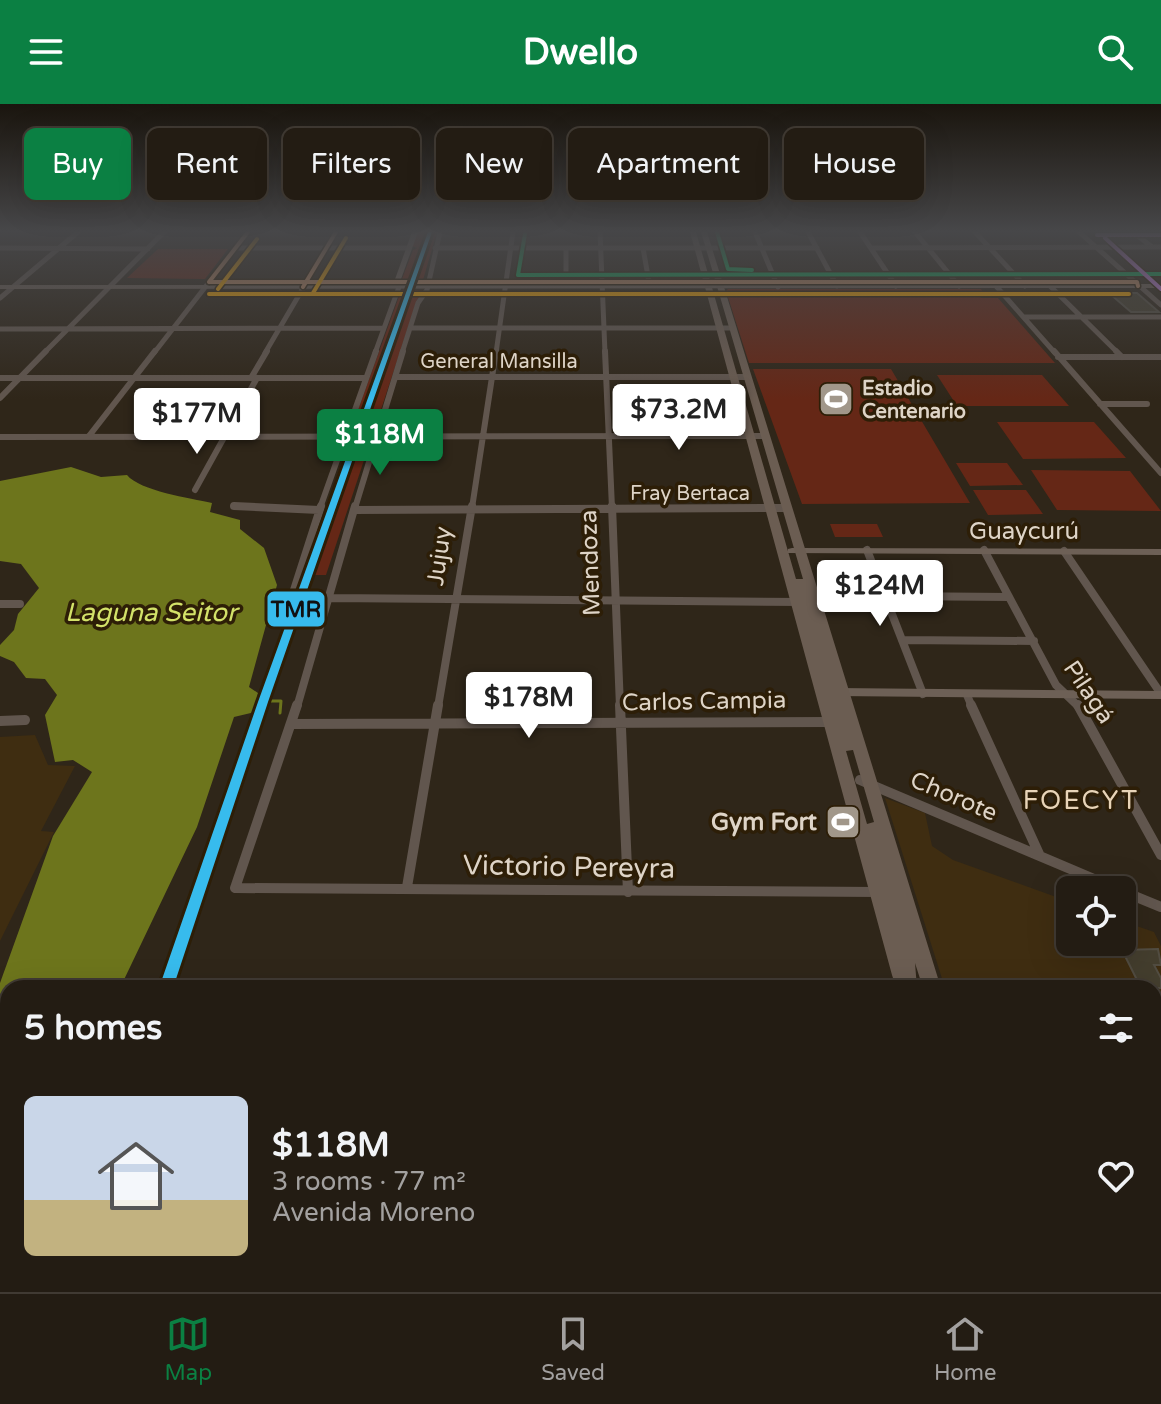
<!DOCTYPE html>
<html lang="en">
<head>
<meta charset="utf-8">
<style>
  body { margin:0; font-family:"Varela Round",sans-serif; background:#2f2921; color:#f1f3f6; height:100vh; display:flex; flex-direction:column; font-size:30px; white-space:nowrap }
  * { box-sizing:border-box; margin:0 }
  p { font-size:26px; color:#a3a1a0 }
  .icon { flex:none; width:44px; height:44px; fill:none; stroke:currentColor; stroke-width:2; stroke-linecap:round; stroke-linejoin:round }
  .map { position:relative; flex:1; overflow:hidden }
  .sheet { position:absolute; left:0px; top:876px; width:1162px; height:312px; display:flex; flex-direction:column; background:#231c13; border-radius:24px 24px 0 0; box-shadow:0 8px 32px #0002,0 0 0 2px #403a33 }
  .sheet>* { flex:none }
  .top-card { position:absolute; left:24px; top:24px; width:1114px; height:72px; display:flex; gap:16px }
  .tools { position:absolute; left:1056px; top:772px; display:grid; gap:16px }
  .tools a { display:grid; place-items:center; width:80px; height:80px; border-radius:12px; background:#231c13; box-shadow:0 8px 32px #0002,0 0 0 2px #403a33; font-size:40px }
  .price { position:absolute; translate:-50% -68px; padding:0 18px; border-radius:8px; background:#fff; color:#222; font-size:26px; line-height:52px; filter:drop-shadow(0 2px 4px #0008) }
  .price::after { content:''; position:absolute; left:50%; top:48px; width:24px; height:18px; margin-left:-12px; background:inherit; clip-path:polygon(0 0,100% 0,50% 100%) }
  .price.on { background:#0b8043; color:#fff }
  ul { padding:0; list-style:none }
  li { display:flex; align-items:center; gap:24px; height:200px; padding:0 24px }
  li+li { border-top:2px solid #403a33 }
  li span { display:grid; place-items:center; flex:none; width:224px; height:160px; border-radius:12px; color:#555 }
  li>.icon { margin-inline-start:auto }
  span .icon { width:96px; height:96px; fill:#fffc; stroke-width:1 }
  li b { font-size:34px }
  h2 { display:flex; justify-content:space-between; align-items:center; height:96px; padding:0 24px; font-size:34px }
  .pill { padding:0 28px; border-radius:12px; background:#231c13; box-shadow:0 8px 32px #0002,0 0 0 2px #403a33; font-size:28px; line-height:72px }
  .pill.on { background:#0b8043; color:#fff }
  header { display:flex; justify-content:space-between; align-items:center; height:104px; padding:0 24px; background:#0b8043; color:#fff; font-size:36px; font-weight:700 }
  .tabs { display:flex; justify-content:space-around; align-items:center; height:112px; border-top:2px solid #403a33; background:#231c13; font-size:22px; color:#a3a1a0 }
  .tabs a { display:grid; justify-items:center; gap:4px }
  .tabs .on { color:#0b8043 }
  .map>svg:first-child { display:block }
  .built { fill:#3f2d11 }
  .green { fill:#652716 }
  .water { fill:#6d751c }
  .lines { fill:none; stroke-linecap:round; stroke-linejoin:round }
  .stream { stroke:#6d751c; stroke-width:3 }
  .building { fill:#443e2e; stroke:#524d42; stroke-width:2 }
  .street-far4 { stroke:#61564e; stroke-width:5 }
  .street-far3 { stroke:#61564e; stroke-width:6 }
  .street-far2 { stroke:#61564e; stroke-width:8 }
  .street-far1 { stroke:#61564e; stroke-width:10 }
  .street { stroke:#61564e; stroke-width:13 }
  .secondary { fill:#6d6056; fill-rule:evenodd }
  .primary { fill:#6b5d52; fill-rule:evenodd }
  .highway { fill:#716256; fill-rule:evenodd }
  .bus-1-casing { stroke:#2d1e07; stroke-width:7 }
  .bus-2-casing { stroke:#2d1e07; stroke-width:7 }
  .bus-3-casing { stroke:#2d1e07; stroke-width:7 }
  .bus-4-casing { stroke:#2d1e07; stroke-width:7 }
  .bus-1 { stroke:#c18c65; stroke-width:4 }
  .bus-2 { stroke:#f7a600; stroke-width:4 }
  .bus-3 { stroke:#0daf5c; stroke-width:4 }
  .bus-4 { stroke:#c07fdc; stroke-width:4 }
  .rail-1-casing { stroke:#2d1e07; stroke-width:6 }
  .rail-1 { fill:#37bbed; fill-rule:evenodd }
  .labels { text-anchor:middle; stroke-width:7; stroke-linejoin:round; paint-order:stroke }
  .far-street-label { font-size:20px; fill:#ded4c7; stroke:#2d1e07 }
  .far-poi-label { font-size:20px; font-weight:bold; fill:#ded4c7; stroke:#2d1e07; text-anchor:start }
  .street-label { font-size:24px; fill:#ded4c7; stroke:#2d1e07 }
  .poi-label { font-size:24px; font-weight:bold; fill:#ded4c7; stroke:#2d1e07; text-anchor:end }
  .water-label { font-size:26px; font-style:italic; fill:#d3e269; stroke:#2d1e07 }
  .neighbourhood-label { font-size:26px; letter-spacing:2px; fill:#e8d4b8; stroke:#2d1e07 }
  .near-street-label { font-size:28px; fill:#ded4c7; stroke:#2d1e07 }
  .line-badge { stroke:#2d1e07; stroke-width:3 }
  .pale-badge-label { font-size:22px; text-anchor:middle; font-weight:bold; fill:#111 }
</style>
</head>
<body>
<header><svg class="icon" aria-label="menu" viewBox="0 0 24 24"><path d="M4 6h16M4 12h16M4 18h16"/></svg>Dwello<svg class="icon" aria-label="search" viewBox="0 0 24 24"><circle cx="10" cy="10" r="6"/><path d="M15 15l6 6"/></svg></header>
<div class="map">
<svg width="1161" height="1188" viewBox="0 0 1161 1188">
  <rect width="100%" height="100%" fill="#2f2619"/>
  <!-- built -->
  <path class="built" d="M35 631 48 661 75 662 41 727 54 728 0 837V633Z
    M885 694 925 709 932 742 953 756 1070 798V838H1122V817L1154 828 1161 842V915H1154V884H945Z"/>
  <!-- green -->
  <path class="green" d="M418 128H437L423 176 402 175 413 146 417 144 412 142Z
    M158 145H228L205 175 127 174Z
    M405 185 423 187 417 196 374 327 355 330 350 328 401 187Z
    M728 185H981L983 188H976L981 194H998L1055 259H749L726 187Z
    M753 265H891L970 399 802 400Z
    M937 271H1042L1069 302H957Z
    M997 318H1094L1126 354 1023 355Z
    M350 334H366L370 338 326 471H303Z
    M956 359H1007L1023 381 970 382Z
    M1031 366 1130 367 1161 407 1057 406Z
    M973 386H1026L1043 410 988 411Z
    M830 420H877L883 433H835Z
    M971 422H1018L1027 436H979Z
    M763 1180H879L881 1188H764Z"/>
  <!-- water -->
  <path class="water" d="M71 363 101 373 127 371C140 387 190 394 212 399L210 408 240 416V425L264 444 277 481 249 583 258 589 255 608 234 613 197 723 120 884H8V938L0 939V879L53 732 92 668 73 656 55 658 45 611 57 591 45 575 26 574 14 558 0 552V541L14 526 18 510 39 484 21 460 0 457V377Z"/>
  <g class="lines">
    <!-- stream -->
    <path class="stream" d="M257 597H281L280 609"/>
  </g>
  <!-- building -->
  <path class="building" d="M1109 189H1137L1159 208H1131Z
    M1158 845 1161 861H1154L1161 874V884H1141L1122 846Z"/>
  <g class="lines">
    <!-- street-far4 -->
    <path class="street-far4" d="M600 128 605 249
      M755 128 778 183
      M808 128 837 182
      M860 128 896 182
      M915 128 959 182
      M975 128 1025 182
      M1079 128 1161 201
      M1133 128 1152 143
      M0 144 148 145
      M236 144H409
      M435 144H817
      M566 144V168
      M643 144 649 178
      M871 144 1161 143
      M996 182 1055 249
      M1050 182 1118 249
      M0 194 78 128
      M1024 213H1161
      M411 224H733
      M0 225 384 224
      M44 249 164 128
      M154 249 248 128
      M265 249 336 128
      M375 249 399 183
      M402 249 418 199 427 186 440 128
      M496 249 513 128"/>
    <!-- street-far3 -->
    <path class="street-far3" d="M605 247 612 404
      M1054 247 1161 369
      M1116 247 1122 253
      M1058 253H1161
      M395 273H747
      M0 274H365
      M251 274 267 247
      M0 294 46 247
      M1100 300H1147
      M89 332 155 247
      M0 333 766 332
      M195 386 257 274
      M234 402 268 404
      M320 404 376 247
      M355 404 403 247
      M472 404 496 247"/>
    <!-- street-far2 -->
    <path class="street-far2" d="M234 402 319 406
      M612 402 620 603
      M354 406 787 404
      M867 446 923 590
      M984 446 1056 581 1079 603
      M1064 447 1161 590
      M294 486 321 402
      M884 492 1009 493
      M329 494 803 498
      M0 500H20
      M902 536 1034 537
      M967 591 972 603
      M297 603 355 402
      M438 603 472 402"/>
    <!-- street-far1 -->
    <path class="street-far1" d="M297 601 235 784 879 788
      M620 601 628 788
      M971 601 1040 752
      M1078 601 1161 751
      M0 617 25 616
      M291 620 829 618
      M860 676 1120 786
      M407 783 438 601
      M1122 787 1161 803"/>
    <!-- street -->
    <path class="street" d="M0 1132H8
      M720 1180 721 1188
      M115 1188 118 1180
      M411 1188 412 1180"/>
    <!-- secondary -->
    <path class="secondary" d="M412 128H418L400 178 401 181 1161 180V184L0 185V181H395L394 178Z
      M792 444 1161 445V451L788 449V445Z
      M836 584 1161 587V595L836 592 830 588Z
      M1154 920H1161V936H1154Z
      M0 959H8V977H0Z
      M1154 1103 1161 1104V1124L1154 1123Z"/>
    <!-- primary -->
    <path class="primary" d="M690 128H696L796 475H803L701 128H707L941 884H923L915 859 917 884H899L898 879 894 877 892 871ZM853 646 874 718 867 720 846 647Z
      M1007 1180H1050L1051 1188H1010Z"/>
    <!-- highway -->
    <path class="highway" d="M1154 991H1161V1015H1154Z
      M0 1017H8V1041H0Z
      M1154 1024H1161V1048H1154Z
      M8 1064V1088L0 1089V1065Z"/>
    <!-- bus-1 casing -->
    <g class="bus-1-casing">
      <path id="bus-1" d="M209 178H1137L1138 182
        M209 178 248 128
        M303 183 336 128"/>
    </g>
    <!-- bus-2 casing -->
    <g class="bus-2-casing">
      <path id="bus-2" d="M218 185 257 135
        M313 189 346 134
        M209 190H1129"/>
    </g>
    <!-- bus-3 casing -->
    <g class="bus-3-casing">
      <path id="bus-3" d="M717 128 728 165 752 166
        M525 130 518 171 1161 170"/>
    </g>
    <!-- bus-4 casing -->
    <g class="bus-4-casing">
      <path id="bus-4" d="M1097 131H1161
        M1105 134 1161 185"/>
    </g>
    <!-- bus-1 -->
    <use href="#bus-1" class="bus-1"/>
    <!-- bus-2 -->
    <use href="#bus-2" class="bus-2"/>
    <!-- bus-3 -->
    <use href="#bus-3" class="bus-3"/>
    <!-- bus-4 -->
    <use href="#bus-4" class="bus-4"/>
    <!-- rail-1 casing -->
    <g class="rail-1-casing">
      <path id="rail-1" d="M428 128H432L268 598 173 884H159L258 598Z"/>
    </g>
    <!-- rail-1 -->
    <use href="#rail-1" class="rail-1"/>
  </g>
  <!-- sky -->
  <linearGradient id="sky" x2="0" y2="1"><stop stop-color="#1a150e"/><stop offset="0.43" stop-color="#474749"/><stop offset="1" stop-color="#474749" stop-opacity="0"/></linearGradient>
  <rect width="1161" height="295" fill="url(#sky)"/>
  <!-- icons -->
  <defs>
    <g id="stadium-square" transform="scale(1.8)"><rect x="-9" y="-9" width="18" height="18" rx="4" fill="#a1978a" stroke="#2d1e07"/><path d="M0-5a6.5 5 0 1 0 0 10a6.5 5 0 1 0 0-10ZM-3.5-1.8h7v3.6h-7Z" fill="#fff"/></g>
  </defs>
  <g fill-rule="evenodd">
    <use href="#stadium-square" x="836" y="295"/>
    <use href="#stadium-square" x="843" y="718"/>
  </g>
  <g class="labels">
    <!-- far-street labels -->
    <g class="far-street-label">
      <text x="499" y="264">General Mansilla</text>
      <text x="690" y="396">Fray Bertaca</text>
    </g>
    <!-- far-poi labels -->
    <g class="far-poi-label">
      <text x="862" y="291">Estadio<tspan x="862" dy="23">Centenario</tspan></text>
    </g>
    <!-- street labels -->
    <g class="street-label">
      <text x="1024" y="435">Guaycurú</text>
      <text transform="translate(439 452) rotate(-82)" y="8">Jujuy</text>
      <text transform="translate(590 459) rotate(-92)" y="8">Mendoza</text>
      <text transform="translate(1089 588) rotate(56)" y="8">Pilagá</text>
      <text transform="translate(704 597) rotate(-1)" y="8">Carlos Campia</text>
      <text transform="translate(954 692) rotate(23)" y="8">Chorote</text>
    </g>
    <!-- poi labels -->
    <g class="poi-label">
      <text x="817" y="726">Gym Fort</text>
    </g>
    <!-- water labels -->
    <g class="water-label">
      <text x="151" y="517">Laguna Seitor</text>
    </g>
    <!-- neighbourhood labels -->
    <g class="neighbourhood-label">
      <text x="1081" y="705">FOECYT</text>
    </g>
    <!-- near-street labels -->
    <g class="near-street-label">
      <text transform="translate(569 762) rotate(1)" y="10">Victorio Pereyra</text>
    </g>
  </g>
  <rect class="line-badge" x="266" y="486" width="60" height="38" rx="8" fill="#37bbed"/>
  <g class="pale-badge-label">
    <text x="296" y="513">TMR</text>
  </g>
</svg>
<div class="tools">
<a><svg class="icon" aria-label="locate" viewBox="0 0 24 24"><circle cx="12" cy="12" r="6"/><path d="M12 2v4M12 18v4M2 12h4M18 12h4"/></svg></a>
</div>
<b class="price" style="left:679px;top:348px">$73.2M</b>
<b class="price" style="left:197px;top:352px">$177M</b>
<b class="price on" style="left:380px;top:373px">$118M</b>
<b class="price" style="left:880px;top:524px">$124M</b>
<b class="price" style="left:529px;top:636px">$178M</b>
<div class="top-card">
<a class="pill on">Buy</a>
<a class="pill">Rent</a>
<a class="pill">Filters</a>
<a class="pill">New</a>
<a class="pill">Apartment</a>
<a class="pill">House</a>
</div>
<section class="sheet">
<h2>5 homes<svg class="icon" aria-label="filters" viewBox="0 0 24 24"><path d="M4 7h16M4 17h16"/><circle cx="9" cy="7" r="2"/><circle cx="15" cy="17" r="2"/></svg></h2>
<ul>
<li><span style="background:linear-gradient(#c9d6e8 65%,#c2b280 0)"><svg class="icon" aria-label="home" viewBox="0 0 24 24"><path d="M3 11l9-7 9 7M6 9v11h12V9"/></svg></span><div><b>$118M</b><p>3 rooms · 77 m²</p><p>Avenida Moreno</p></div><svg class="icon" aria-label="heart" viewBox="0 0 24 24"><path d="M12 20l-8-8c-3-5 5-10 8-4 3-6 11-1 8 4z"/></svg></li>
</ul>
</section>
</div>
<nav class="tabs">
<a class="on"><svg class="icon" aria-label="map" viewBox="0 0 24 24"><path d="M3 6l6-2 6 2 6-2v14l-6 2-6-2-6 2zM9 4v14M15 6v14"/></svg>Map</a>
<a><svg class="icon" aria-label="saved" viewBox="0 0 24 24"><path d="M7 4h10v16l-5-4-5 4z"/></svg>Saved</a>
<a><svg class="icon" aria-label="home" viewBox="0 0 24 24"><path d="M3 11l9-7 9 7M6 9v11h12V9"/></svg>Home</a>
</nav>
</body>
</html>
